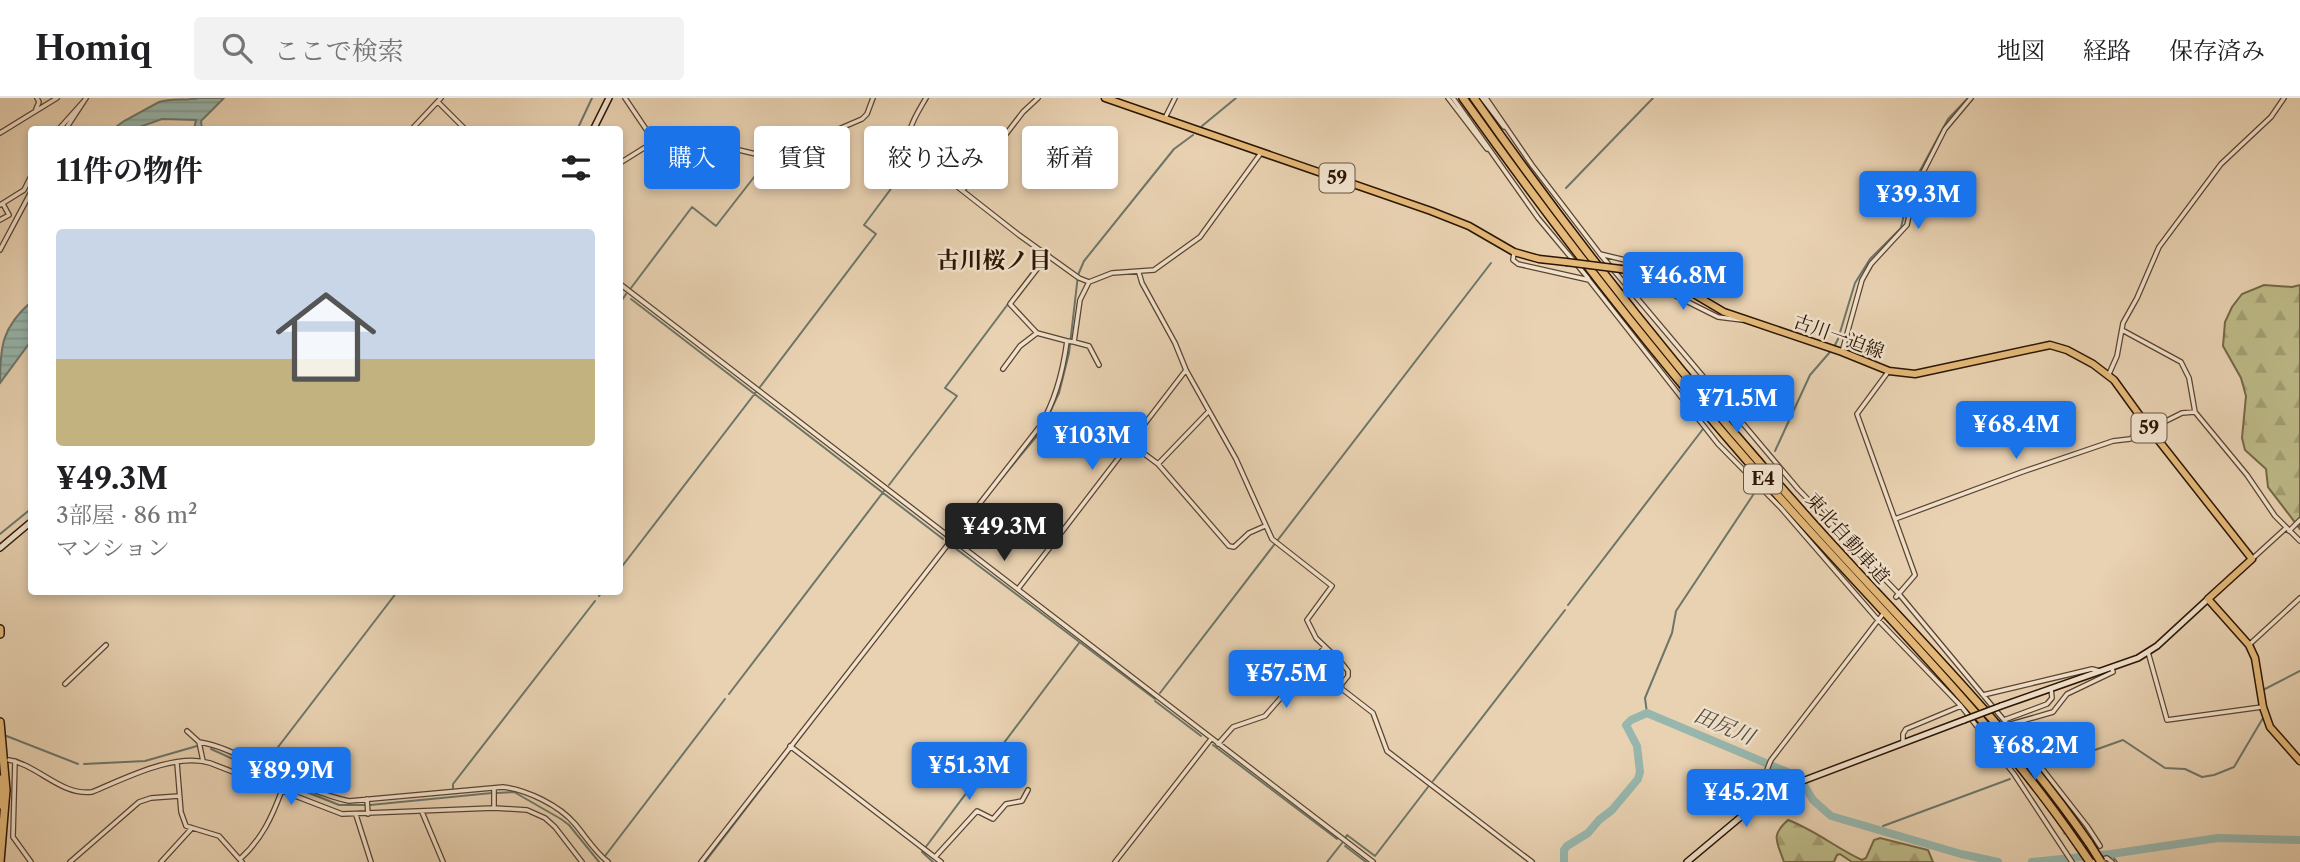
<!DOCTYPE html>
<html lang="ja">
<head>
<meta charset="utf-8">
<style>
  body { margin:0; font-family:"Libre Caslon Text","Noto Serif JP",serif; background:#f2f2f2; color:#202124; height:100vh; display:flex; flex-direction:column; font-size:26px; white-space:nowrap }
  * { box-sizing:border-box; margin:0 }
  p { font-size:23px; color:#757577 }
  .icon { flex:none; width:38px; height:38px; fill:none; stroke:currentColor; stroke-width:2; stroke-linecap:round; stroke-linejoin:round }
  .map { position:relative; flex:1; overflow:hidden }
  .sheet { position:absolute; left:28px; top:28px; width:595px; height:469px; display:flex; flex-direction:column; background:#fff; border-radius:7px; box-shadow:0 4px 10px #0003 }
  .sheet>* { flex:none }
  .guide { position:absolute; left:644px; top:28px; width:665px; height:63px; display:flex; gap:14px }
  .price { position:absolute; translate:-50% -60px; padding:0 16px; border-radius:7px; background:#1a73e8; color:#fff; font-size:23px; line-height:46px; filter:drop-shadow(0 2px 4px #0008) }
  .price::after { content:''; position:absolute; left:50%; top:42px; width:21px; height:16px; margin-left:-10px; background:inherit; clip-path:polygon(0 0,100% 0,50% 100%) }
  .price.active { background:#222; color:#fff }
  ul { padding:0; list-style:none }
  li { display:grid; align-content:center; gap:14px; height:371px; padding:0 28px }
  li span { display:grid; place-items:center; height:217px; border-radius:7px; color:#555 }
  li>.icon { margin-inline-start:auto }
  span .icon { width:126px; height:126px; fill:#fffc; stroke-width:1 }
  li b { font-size:30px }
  h2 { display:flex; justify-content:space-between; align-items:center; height:84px; padding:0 28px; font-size:30px }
  .tag { padding:0 24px; border-radius:7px; background:#fff; box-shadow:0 4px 10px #0003; font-size:24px; line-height:63px }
  .tag.active { background:#1a73e8; color:#fff }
  header { display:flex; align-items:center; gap:42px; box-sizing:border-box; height:98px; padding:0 35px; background:#fff; border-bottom:2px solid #e0e0e0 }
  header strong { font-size:33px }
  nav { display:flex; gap:38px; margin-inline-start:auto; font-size:24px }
  .search { width:490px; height:63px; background:#f2f2f2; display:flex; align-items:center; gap:18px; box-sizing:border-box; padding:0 24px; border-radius:7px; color:#757577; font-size:26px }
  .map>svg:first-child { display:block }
  .forest { fill:url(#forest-firs); stroke:#746846; stroke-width:2 }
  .water { fill:url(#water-rules); stroke:#6c766a; stroke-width:2 }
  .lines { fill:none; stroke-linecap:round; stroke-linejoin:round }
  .stream { stroke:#6c766a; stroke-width:2 }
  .river { stroke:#97b7ae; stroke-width:8 }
  .street-tunnel { stroke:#c3ac8f; stroke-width:3.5; stroke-dasharray:3.5 2; stroke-linecap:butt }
  .street-casing { stroke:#5a4430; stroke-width:6 }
  .secondary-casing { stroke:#2b1504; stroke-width:8 }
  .primary-casing { stroke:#2b1504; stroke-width:9 }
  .highway-casing { stroke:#2b1504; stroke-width:10 }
  .street { stroke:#f1e2cd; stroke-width:3.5 }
  .secondary { stroke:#f1e2cd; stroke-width:5 }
  .primary { stroke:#e4b979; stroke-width:6 }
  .highway { stroke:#e4b979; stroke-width:7 }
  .secondary-bridge-casing { stroke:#2b1504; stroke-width:8; stroke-linecap:butt }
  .primary-bridge-casing { stroke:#2b1504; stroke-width:9; stroke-linecap:butt }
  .highway-bridge-casing { stroke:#2b1504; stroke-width:10; stroke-linecap:butt }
  .secondary-bridge { stroke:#f1e2cd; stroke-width:5 }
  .primary-bridge { stroke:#e4b979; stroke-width:6 }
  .highway-bridge { stroke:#e4b979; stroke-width:7 }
  .labels { text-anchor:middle; stroke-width:5; stroke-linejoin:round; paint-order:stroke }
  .shield { fill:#f1e2cd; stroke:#665240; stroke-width:2 }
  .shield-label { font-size:18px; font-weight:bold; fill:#2b1504 }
  .street-label { font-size:19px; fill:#2b1504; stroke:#f1e2cd }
  .water-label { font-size:21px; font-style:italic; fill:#514e40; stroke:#f1e2cd }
  .quarter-label { font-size:23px; font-weight:bold; fill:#2b1504; stroke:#f1e2cd }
</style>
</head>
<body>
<header>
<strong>Homiq</strong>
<div class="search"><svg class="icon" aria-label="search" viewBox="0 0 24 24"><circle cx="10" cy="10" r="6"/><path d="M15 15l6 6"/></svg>ここで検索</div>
<nav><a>地図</a><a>経路</a><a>保存済み</a></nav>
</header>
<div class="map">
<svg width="2300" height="764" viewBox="0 0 2300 764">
  <defs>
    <pattern id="forest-firs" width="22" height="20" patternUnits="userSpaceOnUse" patternTransform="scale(1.75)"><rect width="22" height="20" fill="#bdba88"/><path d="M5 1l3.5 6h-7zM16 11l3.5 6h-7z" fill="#a39f74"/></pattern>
    <pattern id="water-rules" width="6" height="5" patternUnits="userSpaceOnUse" patternTransform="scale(1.75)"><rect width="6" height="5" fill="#97b7ae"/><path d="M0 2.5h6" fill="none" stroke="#829c94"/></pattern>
  </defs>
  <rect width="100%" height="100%" fill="#e9d2b2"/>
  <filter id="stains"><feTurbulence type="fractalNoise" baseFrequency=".00286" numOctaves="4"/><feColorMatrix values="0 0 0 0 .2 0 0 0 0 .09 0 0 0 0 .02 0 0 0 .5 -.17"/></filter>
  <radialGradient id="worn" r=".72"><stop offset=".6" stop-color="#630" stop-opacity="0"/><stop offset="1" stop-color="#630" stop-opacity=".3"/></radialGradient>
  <!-- forest -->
  <path class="forest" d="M2264 187 2292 189 2300 187V431L2268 389 2266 371 2245 352 2242 340 2246 298 2241 280 2223 248 2225 224 2232 209 2242 196Z
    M1788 722C1815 732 1836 750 1862 762L1866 760 1874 742 1880 740 1928 752 1933 764H1852L1840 756 1837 757 1834 764H1784C1777 743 1770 738 1788 722Z"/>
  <!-- water -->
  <path class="water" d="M199 0H224L201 23 202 31H194L196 22 162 21 134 31H113L124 23 159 4C172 0 186 3 199 0Z
    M31 204V243L0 285C0 249 2 229 31 204Z"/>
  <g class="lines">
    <!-- stream -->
    <path class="stream" d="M1202 28 1236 0
      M577 32 592 0
      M1566 90 1653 0
      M631 190 692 109 716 128 758 74
      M620 192 621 193
      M631 201 943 441
      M620 205 626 196
      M1834 249 1838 241 1855 185 1870 161 1901 130 1909 93 1948 21 1968 0
      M760 289 876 136 864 127 899 80 907 86 914 77 925 85
      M1775 353 1810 277 1830 254
      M889 387 957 298 945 290 1044 158
      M996 387 1041 333 1059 295 1069 255 1078 177 1084 163 1174 51 1193 37
      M0 436 32 410
      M955 450 1155 601
      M620 471 756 294
      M599 498 602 494
      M1568 507 1703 331
      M1160 595 1491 165
      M729 596 884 393
      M1155 603 1201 638
      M2267 613 2263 592 2300 573
      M1647 615 1645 600 1672 535 1676 513 1757 391
      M4 637 78 666
      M1213 647 1337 741
      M211 651 279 682
      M84 666 145 663 197 648
      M265 666 397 494
      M2047 669 2123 642 2165 670 2185 671 2202 679 2214 677 2234 669 2263 620
      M1433 683 1565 512
      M282 684 339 707H365
      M453 690V686L595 503
      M497 695 514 694 561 721 569 727 599 764
      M370 707 492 695
      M1883 728 2010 681
      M1881 733 1882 731
      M1346 739 1347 737 1375 758 1428 689
      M1345 748 1366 764
      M2111 756 2117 764
      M605 758 725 601
      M2067 760 2068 762
      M705 764 809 628
      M933 764 922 754 1079 545
      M1327 764 1342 745"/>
    <!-- river -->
    <path class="river" d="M1564 764V752L1567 748 1588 735 1599 722 1612 712 1638 681 1640 674 1637 648 1626 627 1631 622 1647 615 1799 679 1813 702 1831 718 1961 756 1998 764
      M2032 764 2111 756 2218 740 2300 742"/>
    <!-- street-tunnel -->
    <path class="street-tunnel" d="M1468 17 1483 4
      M2063 736 2077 727"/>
    <!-- street casing -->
    <g class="street-casing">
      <path id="street" d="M625 0 656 46
        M926 0C917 16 902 36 913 54L1019 137 1079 180 1089 184
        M1448 0 1487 51
        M1453 0 1538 120 1588 180
        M1482 0 1504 29
        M1486 0 1532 67 1600 156 1676 174 1682 181 1681 187
        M438 4 466 32
        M36 11 39 4 37 0
        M1165 20 1175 0
        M58 32 84 3
        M65 32 86 0
        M411 32 441 0
        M0 35 57 0
        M620 65 644 50 684 39 760 57H778L805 51 827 36 862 21 867 16 873 0
        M963 92 1023 14 1038 0
        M0 107 24 92 32 76
        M0 122 9 117 3 106
        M0 152 32 92
        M1514 154 1513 162 1518 166 1589 182 1718 346 1781 410 1878 522 1961 608 2014 676 2072 764
        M1600 156 1798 391 1899 496 2008 627 2087 728 2100 748
        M1139 175 1142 185 1175 245 1186 272 1236 361 1272 441 1332 488 1307 522 1316 540 1341 564 1348 573V578L1341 587 1342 591 1373 615 1387 653 1532 764
        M1624 184 1670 195 1718 219 1742 222
        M620 186 1373 764
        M2122 232 2181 264 2189 280 2195 314 2247 377 2275 418 2300 443
        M1037 235 1010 206 1048 157
        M1074 244 1089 248 1099 267
        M1842 254 1862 182 1871 166 1907 127 1915 90 1945 31 1971 0
        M1003 271 1020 248 1037 235 1067 243
        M1888 274 1857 316 1915 477 1896 499
        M2109 276 2117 258 2123 225 2137 200 2159 149 2221 66 2271 19 2284 0
        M2150 331 2182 315 2195 314
        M1124 352 1142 354 1158 366 1229 448 1234 449 1249 435 1265 428
        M1158 366 1209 313
        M1895 421 2022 374 2113 343 2130 341 2148 329
        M2289 433 2300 422
        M2252 461 2286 430
        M1018 491 1186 272
        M2250 546 2300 500
        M2148 554 2167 622 2262 609
        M65 586 106 547
        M1983 597 2092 571 2100 573
        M2004 622 2047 606 2052 600 2051 590
        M2008 627 2053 614 2067 596 2113 574 2112 570
        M187 633 199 644
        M1903 645V636L1906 631 1961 608
        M1218 646 1233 629 1265 618 1325 549
        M790 648 941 764
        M9 662C38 667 61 698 92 694 124 681 175 654 210 665L342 716 494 710 527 712 545 720 555 729 582 764
        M15 663 13 739 31 764
        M203 663 199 644C224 648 243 660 266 671 292 683 321 697 349 703L503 689C527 692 559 707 575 726 586 739 595 754 608 764
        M177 665 181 714 186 728 219 738 242 764
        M277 690 283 678
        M367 701 368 716
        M1761 702C1760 689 1766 673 1771 662L1883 516
        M494 709V690
        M422 714 443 764
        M356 717 371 764
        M936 758 977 713 993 721 1006 706 1022 703 1028 692
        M240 761C262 741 272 719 282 692
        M70 764 139 704 151 700 179 698
        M161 764 192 730
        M701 764 1040 328C1056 302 1063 273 1067 243L1074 244 1080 202 1089 184 1112 175 1154 172 1200 139 1261 55
        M1115 764 1211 641
        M2090 764 2107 760 2112 764"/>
    </g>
    <!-- secondary casing -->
    <g class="secondary-casing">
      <path id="secondary" d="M593 32 609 0
        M0 450 32 423
        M2001 608 2138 560 2157 548 2208 501
        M1687 764 1761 702 1776 693 1964 622"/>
    </g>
    <!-- primary casing -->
    <g class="primary-casing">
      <path id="primary" d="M1105 0 1431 113 1469 128 1514 154 1539 161 1566 164
        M1621 171 1670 182 1724 214 1842 254 1889 273 1915 276 2050 247 2067 252 2093 266 2114 282 2148 329 2252 461 2208 501 2249 547 2255 560 2263 609 2270 629 2300 663"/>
    </g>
    <!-- highway casing -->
    <g class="highway-casing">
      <path id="highway" d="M1463 0C1559 135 1662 267 1772 391 1876 509 1990 618 2079 748
        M1474 0C1577 147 1690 288 1810 422 1905 528 2008 627 2089 745
        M0 531V536
        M0 624 6 692 0 764
        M0 681V707"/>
    </g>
    <!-- street -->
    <use href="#street" class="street"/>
    <!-- secondary -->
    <use href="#secondary" class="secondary"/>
    <!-- primary -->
    <use href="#primary" class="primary"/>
    <!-- highway -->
    <use href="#highway" class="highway"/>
    <!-- secondary-bridge casing -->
    <g class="secondary-bridge-casing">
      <path id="secondary-bridge" d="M1964 622 2001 608"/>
    </g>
    <!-- primary-bridge casing -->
    <g class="primary-bridge-casing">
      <path id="primary-bridge" d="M1566 164 1621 171"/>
    </g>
    <!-- highway-bridge casing -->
    <g class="highway-bridge-casing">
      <path id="highway-bridge" d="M2089 745 2101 764
        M2079 748 2090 764"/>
    </g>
    <!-- secondary-bridge -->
    <use href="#secondary-bridge" class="secondary-bridge"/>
    <!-- primary-bridge -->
    <use href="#primary-bridge" class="primary-bridge"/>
    <!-- highway-bridge -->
    <use href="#highway-bridge" class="highway-bridge"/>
  </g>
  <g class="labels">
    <!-- shield labels -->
    <g class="shield">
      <rect x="1319.5" y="65.5" width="35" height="29" rx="5"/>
      <rect x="2131.5" y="315.5" width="35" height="29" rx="5"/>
      <rect x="1744" y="366.5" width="38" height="29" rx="5"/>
    </g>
    <g class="shield-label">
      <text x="1337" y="86">59</text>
      <text x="2149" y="336">59</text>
      <text x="1763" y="387">E4</text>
    </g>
    <!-- street labels -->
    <g class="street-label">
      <text transform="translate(1839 238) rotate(20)" y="7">古川一迫線</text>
      <text transform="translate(1848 440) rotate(48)" y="7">東北自動車道</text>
    </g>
    <!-- water labels -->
    <g class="water-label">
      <text transform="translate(1724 628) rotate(23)" y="7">田尻川</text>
    </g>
    <!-- quarter labels -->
    <g class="quarter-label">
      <text x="994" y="170">古川桜ノ目</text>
    </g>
  </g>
  <rect width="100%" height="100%" filter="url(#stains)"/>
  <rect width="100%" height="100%" fill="url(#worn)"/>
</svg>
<b class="price" style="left:1918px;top:133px">¥39.3M</b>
<b class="price" style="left:1683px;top:214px">¥46.8M</b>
<b class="price" style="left:1737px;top:337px">¥71.5M</b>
<b class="price" style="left:2016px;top:363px">¥68.4M</b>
<b class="price" style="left:1092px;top:374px">¥103M</b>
<b class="price active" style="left:1004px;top:465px">¥49.3M</b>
<b class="price" style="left:1286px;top:612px">¥57.5M</b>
<b class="price" style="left:2035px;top:684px">¥68.2M</b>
<b class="price" style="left:969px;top:704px">¥51.3M</b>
<b class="price" style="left:291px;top:709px">¥89.9M</b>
<b class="price" style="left:1746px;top:731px">¥45.2M</b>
<div class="guide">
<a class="tag active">購入</a>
<a class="tag">賃貸</a>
<a class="tag">絞り込み</a>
<a class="tag">新着</a>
</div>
<section class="sheet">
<h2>11件の物件<svg class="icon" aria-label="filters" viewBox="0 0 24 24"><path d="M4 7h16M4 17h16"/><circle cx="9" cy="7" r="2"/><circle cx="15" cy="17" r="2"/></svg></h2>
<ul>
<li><span style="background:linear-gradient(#c9d6e8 60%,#c2b280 0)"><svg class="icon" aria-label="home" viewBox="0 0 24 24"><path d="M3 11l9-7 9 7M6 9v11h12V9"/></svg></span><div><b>¥49.3M</b><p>3部屋 · 86 m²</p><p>マンション</p></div></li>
</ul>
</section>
</div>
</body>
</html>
